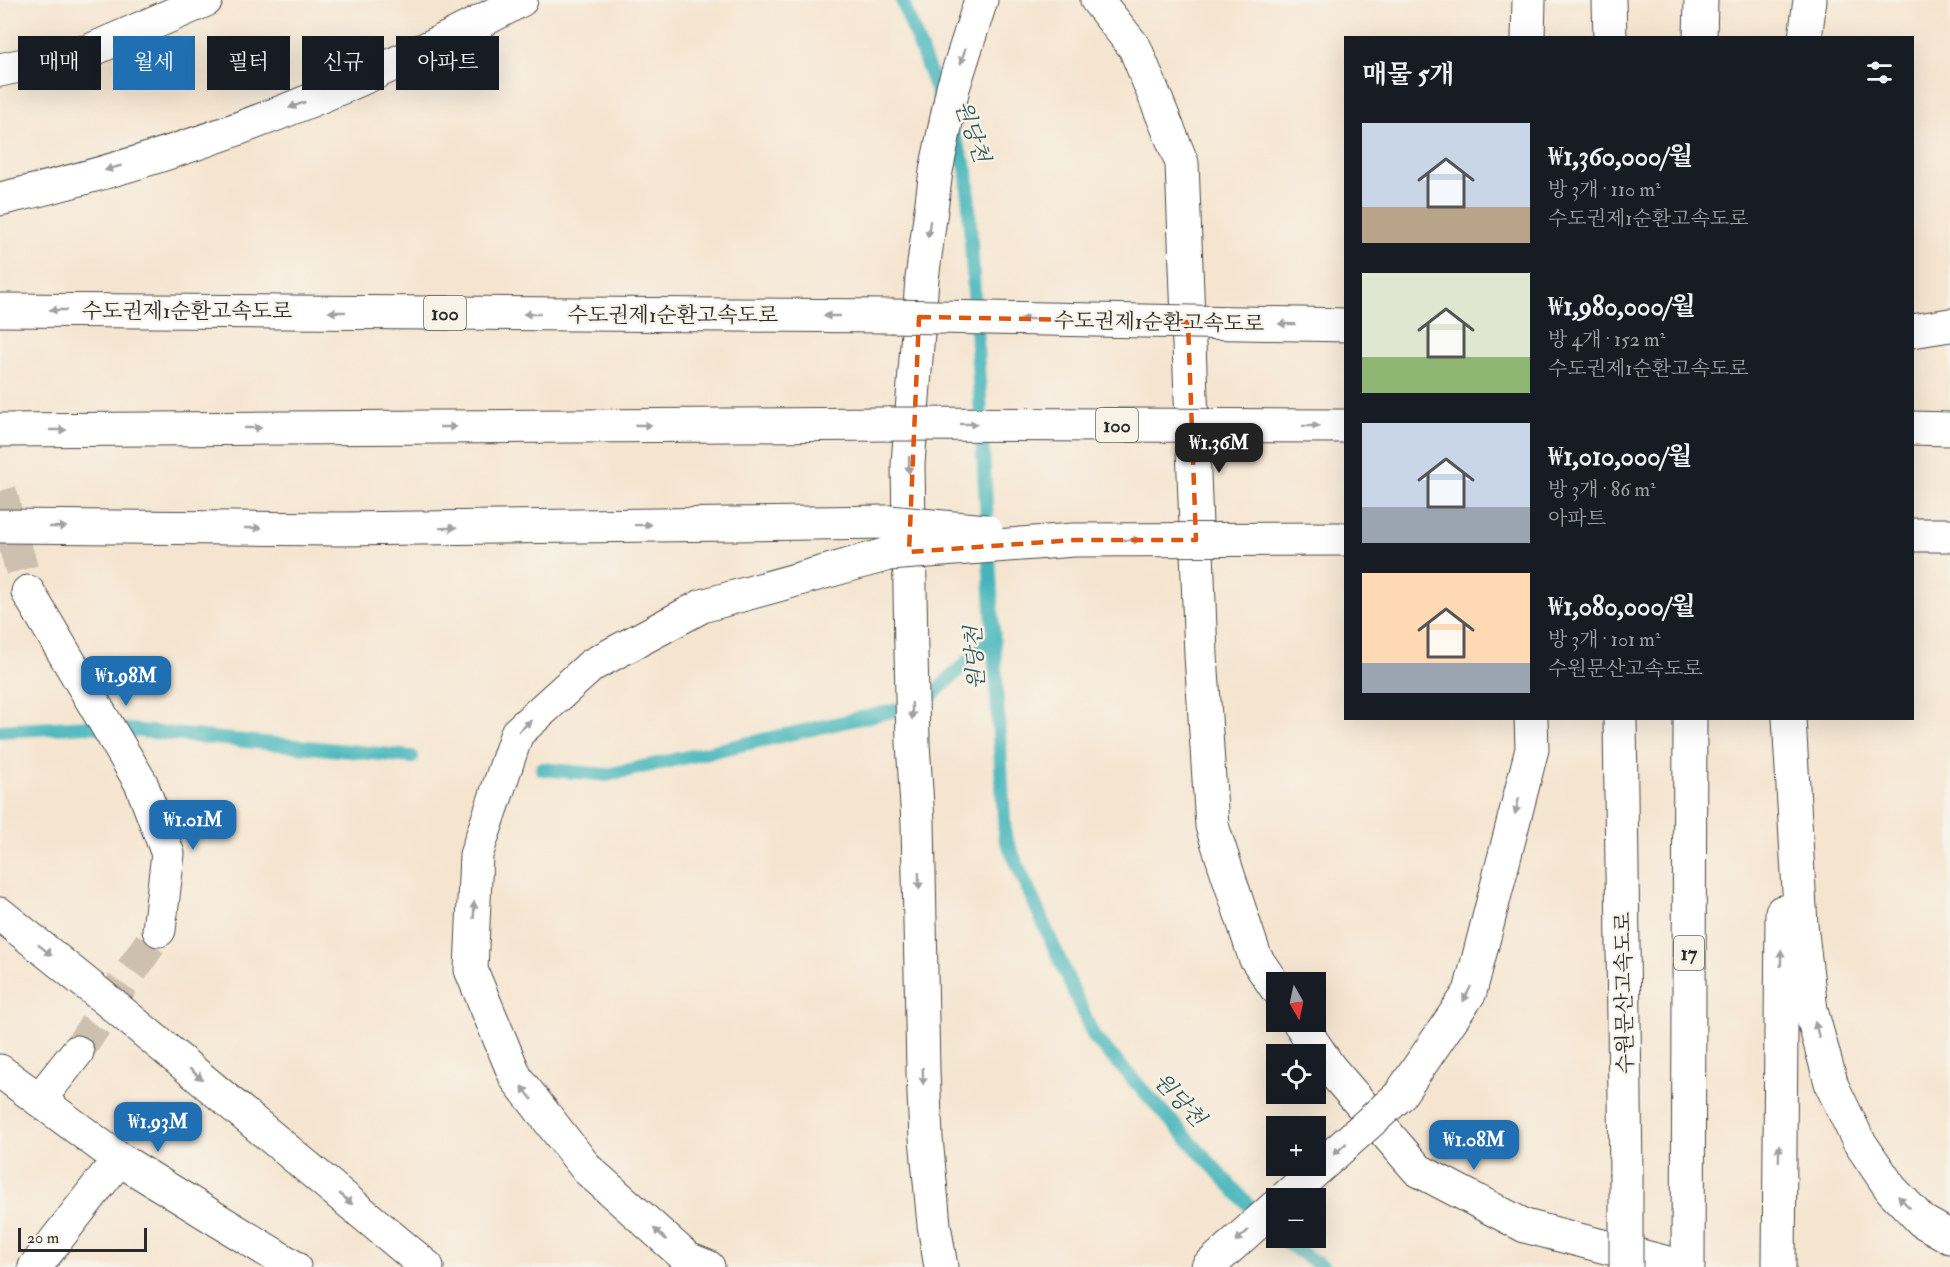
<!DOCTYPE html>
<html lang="ko">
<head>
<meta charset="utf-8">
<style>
  body { margin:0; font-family:"IM FELL Double Pica","Noto Serif KR",serif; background:#20242c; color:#f1f3f6; height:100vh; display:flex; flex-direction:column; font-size:22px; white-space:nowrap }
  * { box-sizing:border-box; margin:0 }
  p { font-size:20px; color:#9ea1a6 }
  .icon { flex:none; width:33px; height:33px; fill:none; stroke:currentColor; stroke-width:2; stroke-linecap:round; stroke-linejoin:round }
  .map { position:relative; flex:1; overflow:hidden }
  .side { position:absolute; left:1344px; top:36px; width:570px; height:684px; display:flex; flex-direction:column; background:#171b24; border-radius:0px; box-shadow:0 6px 24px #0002 }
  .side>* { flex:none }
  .banner { position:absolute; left:18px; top:36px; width:570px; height:54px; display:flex; gap:12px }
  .needle { width:39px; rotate:171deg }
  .buttons { position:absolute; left:1266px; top:972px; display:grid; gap:12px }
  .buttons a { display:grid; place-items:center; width:60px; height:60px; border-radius:0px; background:#171b24; box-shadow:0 6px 24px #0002; font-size:30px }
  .scale { position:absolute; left:18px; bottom:15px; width:129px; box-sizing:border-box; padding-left:6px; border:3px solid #2b2b2b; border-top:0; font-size:16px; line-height:21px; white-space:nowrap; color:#2b2b2b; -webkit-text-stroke:4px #f7f3e8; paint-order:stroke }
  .price { position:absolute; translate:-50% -51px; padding:0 14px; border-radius:12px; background:#1f6fb2; color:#fff; font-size:20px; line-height:39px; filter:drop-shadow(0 2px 3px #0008) }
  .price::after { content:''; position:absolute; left:50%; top:36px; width:18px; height:14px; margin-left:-9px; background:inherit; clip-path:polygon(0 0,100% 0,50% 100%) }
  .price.active { background:#222; color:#fff }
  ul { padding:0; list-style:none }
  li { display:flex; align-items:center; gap:18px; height:150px; padding:0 18px }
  li span { display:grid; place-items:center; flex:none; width:168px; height:120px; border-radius:0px; color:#555 }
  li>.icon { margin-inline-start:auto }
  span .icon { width:72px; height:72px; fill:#fffc; stroke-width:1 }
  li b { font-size:26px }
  h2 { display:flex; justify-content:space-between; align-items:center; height:72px; padding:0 18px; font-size:26px }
  .pill { padding:0 21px; border-radius:0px; background:#171b24; box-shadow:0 6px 24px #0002; font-size:21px; line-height:54px }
  .pill.active { background:#1f6fb2; color:#fff }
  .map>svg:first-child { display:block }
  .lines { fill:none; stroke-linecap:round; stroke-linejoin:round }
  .stream { stroke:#45b5bb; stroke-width:14 }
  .minor-tunnel { stroke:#cdc0af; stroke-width:33; stroke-dasharray:33 16; stroke-linecap:butt }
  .minor-casing { stroke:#494744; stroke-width:35 }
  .motorway-casing { stroke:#494744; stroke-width:35 }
  .minor { stroke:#fff; stroke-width:33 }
  .motorway { stroke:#fff; stroke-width:33 }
  .motorway-bridge-casing { stroke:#494744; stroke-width:35; stroke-linecap:butt }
  .motorway-bridge { stroke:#fff; stroke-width:33 }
  .oneway { fill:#a0a0a0 }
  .marked { fill:none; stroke:#df570e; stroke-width:4.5; stroke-dasharray:12 8; stroke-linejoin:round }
  .labels { text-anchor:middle; stroke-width:4.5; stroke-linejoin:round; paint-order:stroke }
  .shield { fill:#f7f3e8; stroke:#686764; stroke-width:1.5 }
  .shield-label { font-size:20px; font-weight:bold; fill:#2b2b2b }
  .street-label { font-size:21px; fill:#2b2b2b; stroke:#f7f3e8 }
  .water-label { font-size:22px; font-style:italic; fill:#345b5d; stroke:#f7f3e8 }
</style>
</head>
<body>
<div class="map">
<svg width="1950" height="1267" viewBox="0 0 1950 1267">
  <rect width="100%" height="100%" fill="#f7f3e8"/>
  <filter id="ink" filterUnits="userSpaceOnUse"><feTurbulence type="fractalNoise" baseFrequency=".0167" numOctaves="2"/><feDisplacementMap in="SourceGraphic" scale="12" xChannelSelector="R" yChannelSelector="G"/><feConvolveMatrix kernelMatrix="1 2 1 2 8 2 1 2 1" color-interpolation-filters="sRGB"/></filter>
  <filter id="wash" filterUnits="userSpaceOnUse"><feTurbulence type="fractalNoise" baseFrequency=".008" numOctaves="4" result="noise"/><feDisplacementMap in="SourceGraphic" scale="24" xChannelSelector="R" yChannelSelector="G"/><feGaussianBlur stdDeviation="1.35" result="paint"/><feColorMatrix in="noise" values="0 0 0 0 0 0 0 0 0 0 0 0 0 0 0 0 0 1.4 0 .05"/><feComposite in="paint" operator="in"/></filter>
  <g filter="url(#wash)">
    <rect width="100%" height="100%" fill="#f5e5d0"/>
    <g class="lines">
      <!-- stream -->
      <path class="stream" d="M902 0 942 105
        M952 131 967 171 1005 837 1094 1037 1276 1235
        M0 731 89 726 412 757
        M542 769 607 775 923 704 993 637
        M1279 1238 1323 1267"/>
    </g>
  </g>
  <g filter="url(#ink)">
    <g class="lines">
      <!-- minor-tunnel -->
      <path class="minor-tunnel" d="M0 491 28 592
        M77 1052 159 930"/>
      <!-- minor casing -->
      <g class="minor-casing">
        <path id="minor" d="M1097 0 1135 48 1182 163 1201 655 1212 826 1255 957 1276 988
          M0 70 89 51 206 0
          M28 592 141 783 168 854 159 930
          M1299 1022 1329 1067 1418 1170 1525 1226 1683 1267
          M0 1071 119 1159 294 1267
          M39 1100 77 1052
          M35 1267 119 1159"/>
      </g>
      <!-- motorway casing -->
      <g class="motorway-casing">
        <path id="motorway" d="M1609 0 1610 38
          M1528 38 1529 0
          M1700 38 1701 0
          M1805 38 1810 0
          M0 199C181 158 358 89 521 0
          M0 310 890 316
          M1912 331 1950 325
          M1912 428 1950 429
          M0 430 889 424
          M0 526 342 529 889 522
          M1912 535H1950
          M1620 718 1626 1173
          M1789 718 1801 925 1811 1010 1832 1086 1858 1140 1891 1189 1922 1221 1950 1237
          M0 914 119 1010 427 1267
          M1399 1096 1470 992 1532 749 1531 718
          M708 1267 688 1259 587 1169 516 1078 471 970 476 855 517 733 592 665 702 606 889 554
          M941 1267 934 1225 926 1138 923 1071 918 822 913 743 911 652 908 464 922 279 936 171 953 88 981 0
          M1208 1267 1276 1206
          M1688 1267 1690 718
          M1779 1267 1782 912"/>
      </g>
      <!-- minor -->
      <use href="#minor" class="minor"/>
      <!-- motorway -->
      <use href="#motorway" class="motorway"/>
      <!-- motorway-bridge casing -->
      <g class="motorway-bridge-casing">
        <path id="motorway-bridge" d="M890 316 1346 325
          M889 424 1346 426
          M889 522 986 531
          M889 554 1074 540 1346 539
          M1285 1198 1399 1096
          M1626 1267V1173"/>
      </g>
      <!-- motorway-bridge -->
      <use href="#motorway-bridge" class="motorway-bridge"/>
    </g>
    <!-- one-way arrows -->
    <defs><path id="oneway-solid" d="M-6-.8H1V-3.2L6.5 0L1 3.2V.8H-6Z" transform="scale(1.5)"/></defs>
    <g class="oneway">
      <use href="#oneway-solid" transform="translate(963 56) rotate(107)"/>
      <use href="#oneway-solid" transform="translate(297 105) rotate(159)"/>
      <use href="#oneway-solid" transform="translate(113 168) rotate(164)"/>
      <use href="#oneway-solid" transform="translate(929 229) rotate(97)"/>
      <use href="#oneway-solid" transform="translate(58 310) rotate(-180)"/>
      <use href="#oneway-solid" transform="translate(337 312) rotate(-180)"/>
      <use href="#oneway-solid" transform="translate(532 314) rotate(-180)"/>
      <use href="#oneway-solid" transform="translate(832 316) rotate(-180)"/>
      <use href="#oneway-solid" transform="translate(1029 319) rotate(-179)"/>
      <use href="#oneway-solid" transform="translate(1287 324) rotate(-179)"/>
      <use href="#oneway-solid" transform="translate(969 424)"/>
      <use href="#oneway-solid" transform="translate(643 425)"/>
      <use href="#oneway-solid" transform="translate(1311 426)"/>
      <use href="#oneway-solid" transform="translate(448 427)"/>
      <use href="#oneway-solid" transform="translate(253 428)"/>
      <use href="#oneway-solid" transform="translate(58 430)"/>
      <use href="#oneway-solid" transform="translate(909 465) rotate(91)"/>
      <use href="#oneway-solid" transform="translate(643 525) rotate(-1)"/>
      <use href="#oneway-solid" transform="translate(58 527)"/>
      <use href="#oneway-solid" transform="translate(253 528)"/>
      <use href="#oneway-solid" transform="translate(448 528) rotate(-1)"/>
      <use href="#oneway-solid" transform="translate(1132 540)"/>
      <use href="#oneway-solid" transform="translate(912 711) rotate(89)"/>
      <use href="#oneway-solid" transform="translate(525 726) rotate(-42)"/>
      <use href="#oneway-solid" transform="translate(1517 806) rotate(104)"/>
      <use href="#oneway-solid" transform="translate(919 881) rotate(89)"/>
      <use href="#oneway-solid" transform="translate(474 910) rotate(-88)"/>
      <use href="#oneway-solid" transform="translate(45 950) rotate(39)"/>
      <use href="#oneway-solid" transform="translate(1781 958) rotate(-89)"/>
      <use href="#oneway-solid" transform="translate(1467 994) rotate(117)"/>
      <use href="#oneway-solid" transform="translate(1817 1030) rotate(-105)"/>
      <use href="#oneway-solid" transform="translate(196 1074) rotate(40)"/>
      <use href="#oneway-solid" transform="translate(923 1076) rotate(88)"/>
      <use href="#oneway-solid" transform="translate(527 1093) rotate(-128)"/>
      <use href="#oneway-solid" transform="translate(1340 1149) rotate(138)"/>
      <use href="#oneway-solid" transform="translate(1779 1153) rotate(-89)"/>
      <use href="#oneway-solid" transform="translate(346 1199) rotate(40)"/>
      <use href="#oneway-solid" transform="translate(1904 1202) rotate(-135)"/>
      <use href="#oneway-solid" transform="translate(660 1234) rotate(-138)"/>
      <use href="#oneway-solid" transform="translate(1242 1236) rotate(138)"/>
    </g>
  </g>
  <!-- marked area -->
  <path class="marked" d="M919 317 1188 322 1196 540H1074L909 552Z"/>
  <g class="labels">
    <!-- shield labels -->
    <g class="shield">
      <rect x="424" y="296" width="42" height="34" rx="4.5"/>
      <rect x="1096" y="408" width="42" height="34" rx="4.5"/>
      <rect x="1674" y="936" width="30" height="34" rx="4.5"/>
    </g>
    <g class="shield-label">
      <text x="445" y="320">100</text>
      <text x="1117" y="432">100</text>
      <text x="1689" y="960">17</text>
    </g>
    <!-- street labels -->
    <g class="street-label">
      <text x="187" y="318">수도권제1순환고속도로</text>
      <text x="673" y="322">수도권제1순환고속도로</text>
      <text transform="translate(1159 322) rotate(1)" y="7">수도권제1순환고속도로</text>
      <text transform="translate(1624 993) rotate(-91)" y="7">수원문산고속도로</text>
    </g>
    <!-- water labels -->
    <g class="water-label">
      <text transform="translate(973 131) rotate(71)" y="8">원당천</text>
      <text transform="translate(974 658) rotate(-93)" y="8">원당천</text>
      <text transform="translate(1180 1099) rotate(47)" y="8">원당천</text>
    </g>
  </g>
</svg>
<div class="buttons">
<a><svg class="needle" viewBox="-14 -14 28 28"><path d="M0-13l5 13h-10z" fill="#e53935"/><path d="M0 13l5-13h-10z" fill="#9ea1a6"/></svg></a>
<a><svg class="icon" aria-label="locate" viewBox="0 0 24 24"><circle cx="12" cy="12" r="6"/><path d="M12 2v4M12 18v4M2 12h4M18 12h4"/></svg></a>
<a>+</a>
<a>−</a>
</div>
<div class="scale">20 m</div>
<b class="price active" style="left:1219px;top:474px">₩1.36M</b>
<b class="price" style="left:126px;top:707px">₩1.98M</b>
<b class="price" style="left:193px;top:851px">₩1.01M</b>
<b class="price" style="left:158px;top:1153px">₩1.93M</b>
<b class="price" style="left:1474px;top:1171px">₩1.08M</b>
<div class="banner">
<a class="pill">매매</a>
<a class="pill active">월세</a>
<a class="pill">필터</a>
<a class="pill">신규</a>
<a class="pill">아파트</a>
</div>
<section class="side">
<h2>매물 5개<svg class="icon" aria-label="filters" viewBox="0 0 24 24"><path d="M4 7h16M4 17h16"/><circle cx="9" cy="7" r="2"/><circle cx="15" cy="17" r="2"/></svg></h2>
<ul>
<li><span style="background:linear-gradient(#c9d6e8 70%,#b9a48a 0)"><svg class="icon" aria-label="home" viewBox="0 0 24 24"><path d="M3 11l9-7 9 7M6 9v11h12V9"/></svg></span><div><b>₩1,360,000/월</b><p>방 3개 · 110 m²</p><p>수도권제1순환고속도로</p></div></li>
<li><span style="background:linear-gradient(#dfe7d0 70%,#8fb573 0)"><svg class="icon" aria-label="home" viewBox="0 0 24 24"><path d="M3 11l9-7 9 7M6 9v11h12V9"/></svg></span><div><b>₩1,980,000/월</b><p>방 4개 · 152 m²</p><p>수도권제1순환고속도로</p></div></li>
<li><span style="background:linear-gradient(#c9d6e8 70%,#9aa5b1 0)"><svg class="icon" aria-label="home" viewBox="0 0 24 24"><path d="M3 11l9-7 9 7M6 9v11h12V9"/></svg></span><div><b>₩1,010,000/월</b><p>방 3개 · 86 m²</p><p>아파트</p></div></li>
<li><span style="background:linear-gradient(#ffd9b3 75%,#9aa5b1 0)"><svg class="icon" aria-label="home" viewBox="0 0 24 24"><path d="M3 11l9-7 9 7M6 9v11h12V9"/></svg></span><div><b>₩1,080,000/월</b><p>방 3개 · 101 m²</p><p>수원문산고속도로</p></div></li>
</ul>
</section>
</div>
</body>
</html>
